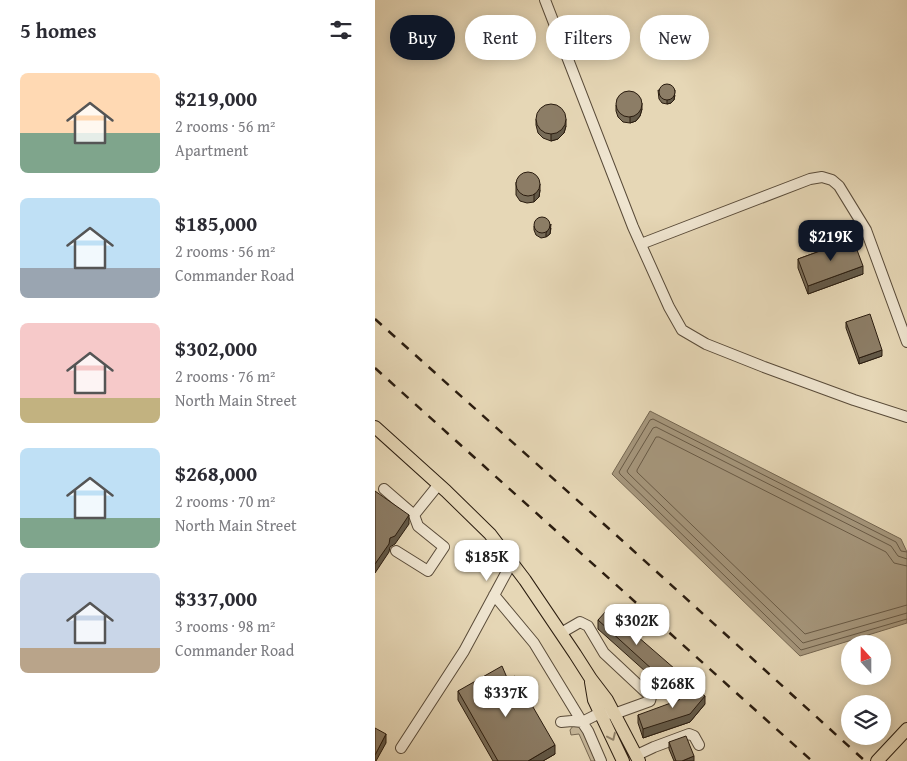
<!DOCTYPE html>
<html lang="en">
<head>
<meta charset="utf-8">
<style>
  body { margin:0; font-family:"Gentium Book Plus",serif; background:#f2f2f3; color:#2b2b33; height:100vh; display:flex; flex-direction:column; font-size:19px; white-space:nowrap }
  * { box-sizing:border-box; margin:0 }
  p { font-size:16px; color:#7c7c81 }
  .icon { flex:none; width:28px; height:28px; fill:none; stroke:currentColor; stroke-width:2; stroke-linecap:round; stroke-linejoin:round }
  .map { position:relative; flex:1; overflow:hidden }
  .drawer { display:flex; flex-direction:column; background:#fff; width:375px }
  .drawer>* { flex:none }
  .hud { position:absolute; left:15px; top:15px; width:441px; height:45px; display:flex; gap:10px }
  .needle { width:32px; rotate:339deg }
  .fabs { position:absolute; left:466px; top:635px; display:grid; gap:10px }
  .fabs a { display:grid; place-items:center; width:50px; height:50px; border-radius:50%; background:#fff; box-shadow:0 2px 12px #0003; font-size:25px }
  .price { position:absolute; translate:-50% -42px; padding:0 11px; border-radius:10px; background:#fff; color:#222; font-size:16px; line-height:32px; filter:drop-shadow(0 1px 2px #0008) }
  .price::after { content:''; position:absolute; left:50%; top:30px; width:15px; height:11px; margin-left:-8px; background:inherit; clip-path:polygon(0 0,100% 0,50% 100%) }
  .price.current { background:#111827; color:#fff }
  ul { padding:0; list-style:none }
  li { display:flex; align-items:center; gap:15px; height:125px; padding:0 20px }
  li span { display:grid; place-items:center; flex:none; width:140px; height:100px; border-radius:8px; color:#555 }
  li>.icon { margin-inline-start:auto }
  span .icon { width:60px; height:60px; fill:#fffc; stroke-width:1 }
  li b { font-size:21px }
  h2 { display:flex; justify-content:space-between; align-items:center; height:60px; padding:0 20px; font-size:21px }
  .tag { padding:0 18px; border-radius:22px; background:#fff; box-shadow:0 2px 12px #0003; font-size:18px; line-height:45px }
  .tag.current { background:#111827; color:#fff }
  main { display:flex; flex:1; min-height:0 }
  .map>svg:first-child { display:block }
  .green { fill:#c6b79a; stroke:#786a54 }
  .water { fill:#a6977d; stroke:#746651 }
  .lines { fill:none; stroke-linecap:round; stroke-linejoin:round }
  .shore { stroke:#685a46; stroke-width:1 }
  .minor-casing { stroke:#594b39; stroke-width:12 }
  .major-casing { stroke:#2a1c0f; stroke-width:14 }
  .minor { stroke:#efe5d0; stroke-width:10 }
  .major { stroke:#e6d7b6; stroke-width:12 }
  .rail { stroke:#2a1c0f; stroke-width:2.5; stroke-dasharray:9 9; stroke-linecap:butt }
  .wall { fill:#786c58; stroke:#2a1c0f }
  .shaded-wall { fill:#625847; stroke:#2a1c0f }
  .building { fill:#8c7d66; stroke:#2a1c0f }
  .oneway { stroke:#91836b }
</style>
</head>
<body>
<main>
<section class="drawer">
<h2>5 homes<svg class="icon" aria-label="filters" viewBox="0 0 24 24"><path d="M4 7h16M4 17h16"/><circle cx="9" cy="7" r="2"/><circle cx="15" cy="17" r="2"/></svg></h2>
<ul>
<li><span style="background:linear-gradient(#ffd9b3 60%,#7fa58c 0)"><svg class="icon" aria-label="home" viewBox="0 0 24 24"><path d="M3 11l9-7 9 7M6 9v11h12V9"/></svg></span><div><b>$219,000</b><p>2 rooms · 56 m²</p><p>Apartment</p></div></li>
<li><span style="background:linear-gradient(#bfe0f5 70%,#9aa5b1 0)"><svg class="icon" aria-label="home" viewBox="0 0 24 24"><path d="M3 11l9-7 9 7M6 9v11h12V9"/></svg></span><div><b>$185,000</b><p>2 rooms · 56 m²</p><p>Commander Road</p></div></li>
<li><span style="background:linear-gradient(#f6c9c9 75%,#c2b280 0)"><svg class="icon" aria-label="home" viewBox="0 0 24 24"><path d="M3 11l9-7 9 7M6 9v11h12V9"/></svg></span><div><b>$302,000</b><p>2 rooms · 76 m²</p><p>North Main Street</p></div></li>
<li><span style="background:linear-gradient(#bfe0f5 70%,#7fa58c 0)"><svg class="icon" aria-label="home" viewBox="0 0 24 24"><path d="M3 11l9-7 9 7M6 9v11h12V9"/></svg></span><div><b>$268,000</b><p>2 rooms · 70 m²</p><p>North Main Street</p></div></li>
<li><span style="background:linear-gradient(#c9d6e8 75%,#b9a48a 0)"><svg class="icon" aria-label="home" viewBox="0 0 24 24"><path d="M3 11l9-7 9 7M6 9v11h12V9"/></svg></span><div><b>$337,000</b><p>3 rooms · 98 m²</p><p>Commander Road</p></div></li>
</ul>
</section>
<div class="map">
<svg width="532" height="761" viewBox="0 0 532 761">
  <rect width="100%" height="100%" fill="#e6d7b6"/>
  <filter id="stains"><feTurbulence type="fractalNoise" baseFrequency=".004" numOctaves="4"/><feColorMatrix values="0 0 0 0 .2 0 0 0 0 .09 0 0 0 0 .02 0 0 0 .5 -.17"/></filter>
  <radialGradient id="worn" r=".72"><stop offset=".6" stop-color="#630" stop-opacity="0"/><stop offset="1" stop-color="#630" stop-opacity=".3"/></radialGradient>
  <!-- green -->
  <path class="green" d="M198 726H206L223 761H216L204 734 196 735 195 730Z"/>
  <!-- water -->
  <path class="water" d="M275 411 526 539 532 552V623L425 656 237 474Z"/>
  <g class="lines">
    <!-- shore -->
    <path class="shore" d="M532 552 526 551 521 542 278 419 275 420 244 472 245 474 426 650 532 619
      M532 559 523 556 516 546 281 427 278 428 252 471 253 473 428 643 532 613
      M532 566 519 563 511 552 284 437H281L262 470V472L430 634 532 605"/>
    <!-- minor casing -->
    <g class="minor-casing">
      <path id="minor" d="M170 0 258 227 294 307 307 330 331 344 389 367 479 400 532 417
        M266 244 435 179 447 177 457 180 464 186 491 230 532 342
        M9 489 39 515 64 484
        M21 551 53 571 69 547 43 526 39 515
        M119 595 159 643 207 722 225 713 239 714 275 701 276 697 229 653 213 626 205 622 186 633
        M186 722 197 721 207 722 213 731 226 761
        M26 748 89 651 137 562
        M262 755 279 747 314 734 319 736 324 745"/>
    </g>
    <!-- major casing -->
    <g class="major-casing">
      <path id="major" d="M0 427 71 491 115 534 150 580 200 654 216 679 232 700 264 761
        M216 682 219 700 248 761
        M502 761 532 729"/>
    </g>
    <!-- minor -->
    <use href="#minor" class="minor"/>
    <!-- major -->
    <use href="#major" class="major"/>
    <!-- rail -->
    <path class="rail" d="M0 319 250 543 490 761
      M0 368 437 761"/>
  </g>
  <!-- wall -->
  <path class="wall" d="M283 90 300 95 299 100 296 103 292 104 287 103 284 99Z
    M241 105 267 109 265 116 261 121 255 123 248 122 243 117 241 111Z
    M161 119 191 126 189 133 183 139 176 141 168 138 163 133 161 125Z
    M141 182 165 190 164 197 159 202 152 203 145 201 141 195Z
    M159 226 176 228 175 234 171 237 166 238 161 235 159 230Z
    M467 237 488 274 433 294 423 268V259L467 243Z
    M471 322 507 356 484 364 471 328Z
    M223 620 300 678 290 689 223 629Z
    M133 680 180 754 168 761H118L83 700V691Z
    M330 704 315 722 268 738 263 723V715Z
    M294 742 319 761H299L294 749Z"/>
  <!-- shaded-wall -->
  <path class="shaded-wall" d="M300 90 299 100 296 103 292 104V100Z
    M267 103V109L265 116 261 121 255 123V116Z
    M191 119V126L189 133 183 139 176 141V134Z
    M165 184V190L164 197 159 202V195Z
    M176 224 175 234 171 237V233Z
    M488 266V274L433 294V286Z
    M507 350V356L484 364V358Z
    M34 515V524L20 544 15 547 14 552 0 573V564L15 538Z
    M300 669V678L290 689V681Z
    M330 696V704L315 722 268 738V729Z
    M11 734V743L1 761H0V755Z
    M180 745V754L168 761H153Z
    M319 756V761H307Z"/>
  <!-- building -->
  <path class="building" d="M284 92a8 8 0 1 1 16 0a8 8 0 1 1-16 0Z
    M241 104a13 13 0 1 1 26 0a13 13 0 1 1-26 0Z
    M161 119a15 15 0 1 1 30 0a15 15 0 1 1-30 0Z
    M141 184a12 12 0 1 1 24 0a12 12 0 1 1-24 0Z
    M159 225a8 8 0 1 1 16 0a8 8 0 1 1-16 0Z
    M476 234 488 266 433 286 423 259 470 242 467 237Z
    M495 314 507 350 484 358 471 322Z
    M0 491 34 515 20 536 15 538 14 544 0 564Z
    M232 610 300 669 290 681 223 620Z
    M127 666 133 680 140 676 180 745 153 761H123L83 691Z
    M316 684 330 696 315 714 268 729 263 715 304 700Z
    M0 728 11 734 0 755Z
    M311 736 319 756 307 761H301L294 742Z"/>
  <!-- one-way arrows -->
  <defs><path id="oneway-chevron" d="M-2-3.5L2.5 0L-2 3.5" fill="none" stroke-width="1.6" stroke-linecap="round" stroke-linejoin="round" transform="scale(1.25)"/></defs>
  <use class="oneway" href="#oneway-chevron" transform="translate(237 737) rotate(65)"/>
  <rect width="100%" height="100%" filter="url(#stains)"/>
  <rect width="100%" height="100%" fill="url(#worn)"/>
</svg>
<div class="fabs">
<a><svg class="needle" viewBox="-14 -14 28 28"><path d="M0-13l5 13h-10z" fill="#e53935"/><path d="M0 13l5-13h-10z" fill="#7c7c81"/></svg></a>
<a><svg class="icon" aria-label="layers" viewBox="0 0 24 24"><path d="M12 4l9 5-9 5-9-5zM3 14l9 5 9-5"/></svg></a>
</div>
<b class="price current" style="left:456px;top:262px">$219K</b>
<b class="price" style="left:112px;top:582px">$185K</b>
<b class="price" style="left:262px;top:646px">$302K</b>
<b class="price" style="left:298px;top:709px">$268K</b>
<b class="price" style="left:131px;top:718px">$337K</b>
<div class="hud">
<a class="tag current">Buy</a>
<a class="tag">Rent</a>
<a class="tag">Filters</a>
<a class="tag">New</a>
</div>
</div>
</main>
</body>
</html>
